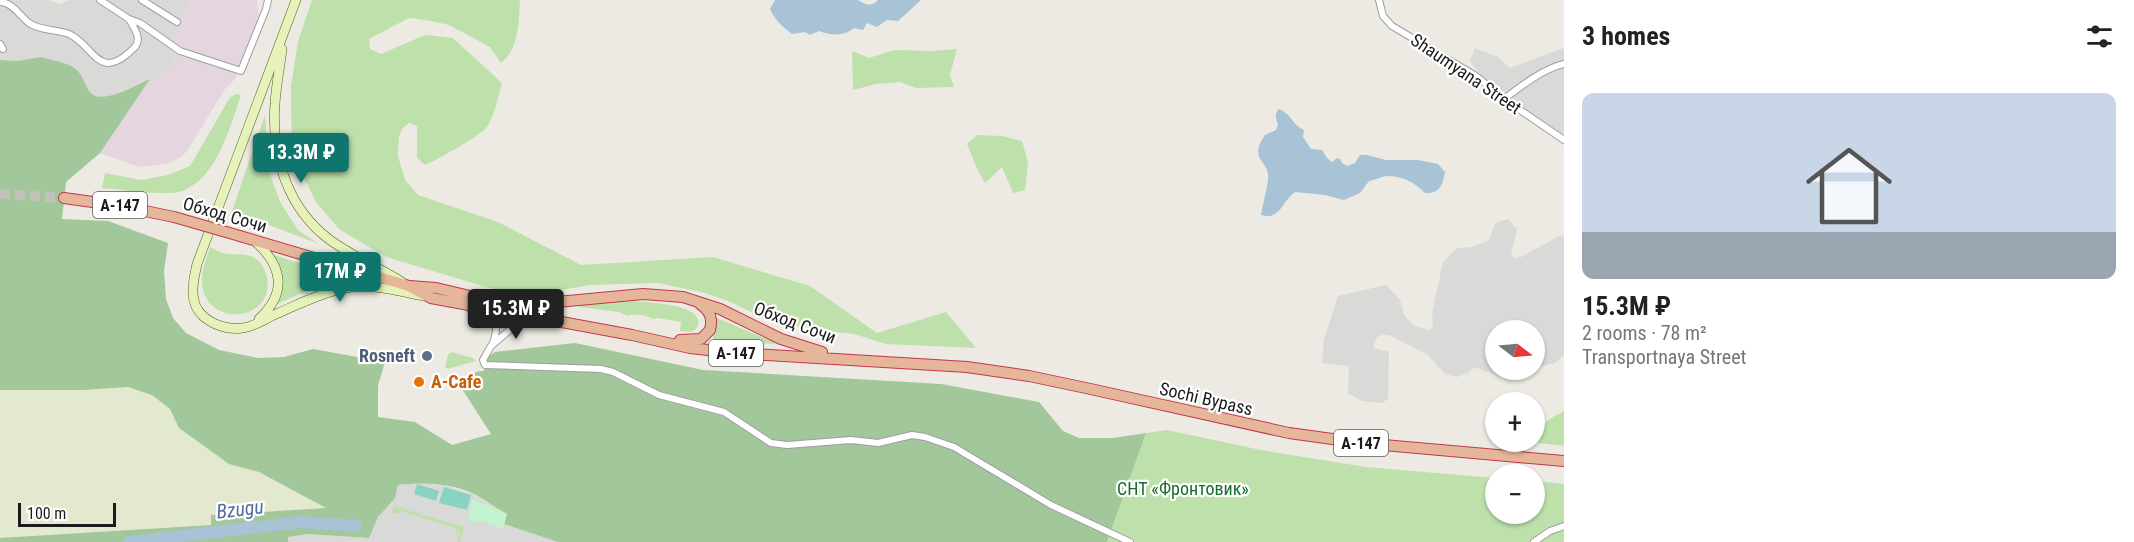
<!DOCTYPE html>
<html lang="en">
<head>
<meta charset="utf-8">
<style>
  body { margin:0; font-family:"Roboto Condensed",sans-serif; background:#f2f2f2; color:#222; height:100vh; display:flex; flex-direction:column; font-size:22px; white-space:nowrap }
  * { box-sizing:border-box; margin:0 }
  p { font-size:20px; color:#767676 }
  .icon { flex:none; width:33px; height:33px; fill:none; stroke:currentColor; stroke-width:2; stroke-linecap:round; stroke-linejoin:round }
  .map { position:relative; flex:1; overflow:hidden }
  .sheet { display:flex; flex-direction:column; background:#fff; width:570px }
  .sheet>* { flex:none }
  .needle { width:39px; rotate:106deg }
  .fabs { position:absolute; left:1485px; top:320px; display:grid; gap:12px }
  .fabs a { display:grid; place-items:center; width:60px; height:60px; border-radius:50%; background:#fff; box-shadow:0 2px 4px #0004; font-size:30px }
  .scale { position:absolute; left:18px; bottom:15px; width:98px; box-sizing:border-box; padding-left:6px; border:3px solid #1b1b1b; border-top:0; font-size:16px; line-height:21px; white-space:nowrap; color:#1b1b1b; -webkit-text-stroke:4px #fff; paint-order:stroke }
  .price { position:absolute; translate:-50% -51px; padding:0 14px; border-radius:6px; background:#0f766e; color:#fff; font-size:20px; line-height:39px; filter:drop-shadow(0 2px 3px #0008) }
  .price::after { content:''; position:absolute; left:50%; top:36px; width:18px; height:14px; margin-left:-9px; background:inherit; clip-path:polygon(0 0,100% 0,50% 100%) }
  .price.on { background:#222; color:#fff }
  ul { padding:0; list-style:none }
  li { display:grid; align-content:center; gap:12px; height:318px; padding:0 18px }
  li span { display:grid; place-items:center; height:186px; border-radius:12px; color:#555 }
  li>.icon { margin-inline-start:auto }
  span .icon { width:108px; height:108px; fill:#fffc; stroke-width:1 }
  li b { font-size:26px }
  h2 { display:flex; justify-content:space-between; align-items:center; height:72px; padding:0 18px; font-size:26px }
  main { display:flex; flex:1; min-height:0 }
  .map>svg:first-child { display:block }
  .residential { fill:#d9d9d8 }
  .industrial { fill:#e4d5df }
  .farmland { fill:#e3e9cf }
  .grass { fill:#bee1ac }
  .forest { fill:#a1c79b }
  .park { fill:#c2f2ce }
  .pitch { fill:#88d3c2 }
  .water { fill:#a7c3d5 }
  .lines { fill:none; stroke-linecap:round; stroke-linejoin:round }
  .river { stroke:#a7c3d5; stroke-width:12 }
  .trunk-tunnel { stroke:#c2c1ba; stroke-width:10; stroke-dasharray:10 5; stroke-linecap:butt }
  .minor-casing { stroke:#9f9f9f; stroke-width:8 }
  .secondary-casing { stroke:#4e6510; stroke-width:10 }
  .trunk-casing { stroke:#c33650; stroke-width:12 }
  .minor { stroke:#fff; stroke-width:6 }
  .secondary { stroke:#e6f2ba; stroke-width:9 }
  .trunk { stroke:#e6b69a; stroke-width:10 }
  .trunk-bridge-casing { stroke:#c33650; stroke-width:12; stroke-linecap:butt }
  .trunk-bridge { stroke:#e6b69a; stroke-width:10 }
  .service-dot { fill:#5c6f8a; stroke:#fff; stroke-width:2 }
  .food-dot { fill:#e8710a; stroke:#fff; stroke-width:2 }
  .labels { text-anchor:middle; stroke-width:4.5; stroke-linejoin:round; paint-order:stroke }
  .shield { fill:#fff; stroke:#5f5f5f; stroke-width:1.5 }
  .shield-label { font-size:16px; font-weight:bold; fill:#1b1b1b }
  .street-label { font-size:18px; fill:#1b1b1b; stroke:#fff }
  .service-label { font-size:18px; font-weight:bold; fill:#4e5e75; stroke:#fff; text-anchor:end }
  .food-label { font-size:18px; font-weight:bold; fill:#c56008; stroke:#fff; text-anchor:start }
  .park-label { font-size:18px; fill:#166c2b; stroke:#fff }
  .water-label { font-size:20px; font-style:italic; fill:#536da0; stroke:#fff }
</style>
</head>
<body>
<main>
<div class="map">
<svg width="1564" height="542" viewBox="0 0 1564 542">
  <rect width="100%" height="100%" fill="#eceae2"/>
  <!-- residential -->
  <path class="residential" d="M0 0H49L59 4 70 0H189L175 39 174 66 150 79 106 98H98L90 93 78 71 41 57 17 61 0 60Z
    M1475 48 1498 57 1510 68 1564 48V143L1501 101 1470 61Z
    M1508 219 1517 229 1511 255 1515 258 1521 257 1559 236 1564 237V355L1555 363 1535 368 1534 330H1496V369H1531L1499 376 1474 367 1468 373 1457 377 1445 374 1428 355 1389 335H1382L1377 337 1374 344V348L1389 352 1388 399 1382 403 1362 401 1348 393 1349 366 1322 363 1324 339 1338 296 1386 285 1400 300 1404 315 1414 326 1429 330 1433 325 1432 313 1443 262 1457 248 1472 247 1489 240 1495 223Z
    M417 483 445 485 472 494 558 542H288V537L308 534 369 538 378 517 395 498 398 485Z"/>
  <!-- industrial -->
  <path class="industrial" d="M189 0H257L258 14 263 16 236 78 225 89 187 151 180 158 166 164 139 167 100 153 150 79 174 65 175 39Z"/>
  <!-- farmland -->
  <path class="farmland" d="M128 387 153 395 170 409 179 428 229 464 259 472 327 508 211 515V525L0 538V390H84Z"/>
  <!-- grass -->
  <path class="grass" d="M312 0H520C519 20 519 50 501 63L490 47 449 25 426 20 409 18 369 39 370 49 381 54 425 35 453 38 502 83C498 96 495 116 486 128 478 137 437 160 425 165L417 158V126L409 123 403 128 399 136 398 156 405 180 418 195 498 222 581 265 713 257 810 286 877 333 946 312 976 348 886 344 854 334 813 330 766 319 728 301 705 293 658 283 590 285 550 292 496 290 386 257 339 229 316 202 301 171 292 144 291 109V86L298 41Z
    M957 49 950 75 954 87 916 88 900 82 876 84 853 90 852 51 869 58 894 50 933 51Z
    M235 94 241 95C230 127 214 190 172 193 149 194 125 190 102 188L105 173 141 180 168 175 190 166 229 99Z
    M265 115 269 171 280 202 298 230 319 244 232 211Z
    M977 135 1002 136 1022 141 1028 162 1025 190 1013 193 1002 167 985 183 978 171 967 144Z
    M210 247C216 250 221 253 227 254 235 255 247 253 255 258 261 261 265 270 267 277 275 325 201 328 202 279 202 268 207 257 210 247Z
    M274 255 305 265 304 267 313 270 314 268 345 280 317 286 277 304Z
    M612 301C628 301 694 301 698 320 700 326 696 329 692 332L680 331 681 322 658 318 653 319C645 315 636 313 628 316L619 312 579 307 580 305Z
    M715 317C734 325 753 334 773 341L775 344 713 340Z
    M451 352 473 358 476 361 447 369 445 366 448 355Z
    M1564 411V446L1538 443C1540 433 1541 425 1550 419 1555 415 1559 415 1564 411Z
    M1167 430 1261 450 1366 467 1495 478 1496 513H1534L1535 481 1564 484V542H1107L1146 433Z
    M394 506 464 527 460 542H457L460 532 455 531 456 528 400 511 399 514 392 513Z"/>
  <!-- forest -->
  <path class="forest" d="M41 57C51 60 64 62 73 67 82 72 84 83 89 91 100 107 135 85 150 79L100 153 66 182 62 219 108 221 168 243 164 271 166 299 173 318 186 333 219 350 258 358 284 357 313 349 385 362 378 385V417L415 422 452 445 491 434 462 389C465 377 471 371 484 371L486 358 495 352 575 343 703 370 941 384 1039 402 1063 431 1079 438H1113L1146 433 1107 542H558L504 524 507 514C496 508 485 500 474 494 450 483 423 482 398 485L395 498 378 517 369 538 308 534 288 537V542H0V538L211 525V515L326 508 259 472 229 464 179 428 170 409 152 395 128 387 84 390H0V60L17 61Z"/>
  <!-- park -->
  <path class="park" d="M472 500 491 506 507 514 503 529 481 521 480 523 468 520Z"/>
  <!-- pitch -->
  <path class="pitch" d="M417 484 439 491 436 501 414 494Z
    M444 487 471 495 467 510 439 503Z"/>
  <!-- water -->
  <path class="water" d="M775 0H858C865 5 872 7 878 0H921L898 21 887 20 877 27 867 23 863 30 854 28C845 36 831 36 819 31L810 35 805 32 792 34C783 27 775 20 770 9Z
    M1279 109C1291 113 1293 126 1304 130L1303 137 1311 149 1322 150 1327 158 1332 162 1337 158 1340 159 1342 163 1347 166 1355 163 1360 155H1367L1386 160H1418L1438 164 1445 172C1443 185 1439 194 1425 193 1416 183 1402 176 1388 176 1382 176 1376 180 1369 181L1360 193 1344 200 1325 195 1295 192C1282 201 1280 221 1261 215 1263 203 1267 190 1268 178 1270 160 1247 161 1265 135L1276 130 1278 125C1276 119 1274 114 1279 109Z"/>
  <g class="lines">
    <!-- river -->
    <path class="river" d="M129 542 301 522 356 526"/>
    <!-- trunk-tunnel -->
    <path class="trunk-tunnel" d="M0 194 64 198"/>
    <!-- minor casing -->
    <g class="minor-casing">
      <path id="minor" d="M100 0 129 19 140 23 180 51 241 71 266 9 268 0
        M142 0 177 22
        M1379 0 1383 16 1392 26 1476 76 1504 99 1564 140
        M0 2C12 2 20 16 29 23 40 31 57 29 69 34 94 45 98 84 134 48 143 39 134 28 129 19
        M0 44 3 49
        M1504 99C1521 86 1543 69 1564 64
        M471 310C491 318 502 317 493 343
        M526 316 491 346 483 360 485 365 601 369 613 372 659 395 724 412 771 443 787 445 851 440 878 443 912 435 925 437 954 447 1051 505 1130 542
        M1534 542 1550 531 1564 526"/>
    </g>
    <!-- secondary casing -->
    <g class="secondary-casing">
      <path id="secondary" d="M296 0 197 264C193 282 188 302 203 316 213 325 228 330 242 328 254 327 265 319 276 314 297 305 318 294 341 289 367 282 397 291 423 296
        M282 49C280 67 276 85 275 104 271 155 287 208 330 240 352 256 378 267 402 282
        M256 242C283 267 287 293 259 319"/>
    </g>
    <!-- trunk casing -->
    <g class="trunk-casing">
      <path id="trunk" d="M64 198 121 206 174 217
        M233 234 409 286 431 298 632 335 690 348 735 353 967 367 1029 376 1086 388 1289 433 1361 443 1564 461
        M410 286 436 288 496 302 536 304 643 294 683 297 720 309 781 339 822 352
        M680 340 701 339 710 330C713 318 710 311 700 304"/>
    </g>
    <!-- minor -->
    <use href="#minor" class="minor"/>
    <!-- secondary -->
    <use href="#secondary" class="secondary"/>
    <!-- trunk -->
    <use href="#trunk" class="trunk"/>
    <!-- trunk-bridge casing -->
    <g class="trunk-bridge-casing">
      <path id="trunk-bridge" d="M174 217 233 234"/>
    </g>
    <!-- trunk-bridge -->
    <use href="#trunk-bridge" class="trunk-bridge"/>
  </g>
  <!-- markers -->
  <circle class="service-dot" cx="427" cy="356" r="6"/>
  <circle class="food-dot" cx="419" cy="382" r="6"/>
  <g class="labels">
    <!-- shield labels -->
    <g class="shield">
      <rect x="93" y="192" width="54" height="26" rx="4.5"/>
      <rect x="709" y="340" width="54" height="26" rx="4.5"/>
      <rect x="1334" y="430" width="54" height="26" rx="4.5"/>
    </g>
    <g class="shield-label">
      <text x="120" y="211">А-147</text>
      <text x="736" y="359">А-147</text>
      <text x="1361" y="449">А-147</text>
    </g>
    <!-- street labels -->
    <g class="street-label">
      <text transform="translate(1466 74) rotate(34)" y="6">Shaumyana Street</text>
      <text transform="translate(225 215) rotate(16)" y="6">Обход Сочи</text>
      <text transform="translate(795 323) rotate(21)" y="6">Обход Сочи</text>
      <text transform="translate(1206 399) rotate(13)" y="6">Sochi Bypass</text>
    </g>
    <!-- service labels -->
    <g class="service-label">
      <text x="415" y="362">Rosneft</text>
    </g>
    <!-- food labels -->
    <g class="food-label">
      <text x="431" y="388">A-Cafe</text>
    </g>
    <!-- park labels -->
    <g class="park-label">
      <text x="1183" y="495">СНТ «Фронтовик»</text>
    </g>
    <!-- water labels -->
    <g class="water-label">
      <text transform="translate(240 509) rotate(-7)" y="7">Bzugu</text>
    </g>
  </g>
</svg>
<div class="fabs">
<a><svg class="needle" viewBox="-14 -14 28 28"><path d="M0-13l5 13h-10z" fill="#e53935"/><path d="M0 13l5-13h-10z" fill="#767676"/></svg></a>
<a>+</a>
<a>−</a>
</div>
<div class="scale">100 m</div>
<b class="price" style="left:301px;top:184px">13.3M ₽</b>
<b class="price" style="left:340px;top:303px">17M ₽</b>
<b class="price on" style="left:516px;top:340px">15.3M ₽</b>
</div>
<section class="sheet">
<h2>3 homes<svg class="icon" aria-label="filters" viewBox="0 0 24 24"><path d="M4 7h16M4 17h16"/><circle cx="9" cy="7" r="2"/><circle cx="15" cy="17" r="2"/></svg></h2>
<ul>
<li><span style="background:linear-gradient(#c9d6e8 75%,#9aa5b1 0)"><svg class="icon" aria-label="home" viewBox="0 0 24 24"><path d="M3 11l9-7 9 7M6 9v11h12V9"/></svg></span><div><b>15.3M ₽</b><p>2 rooms · 78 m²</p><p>Transportnaya Street</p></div></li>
</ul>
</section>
</main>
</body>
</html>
